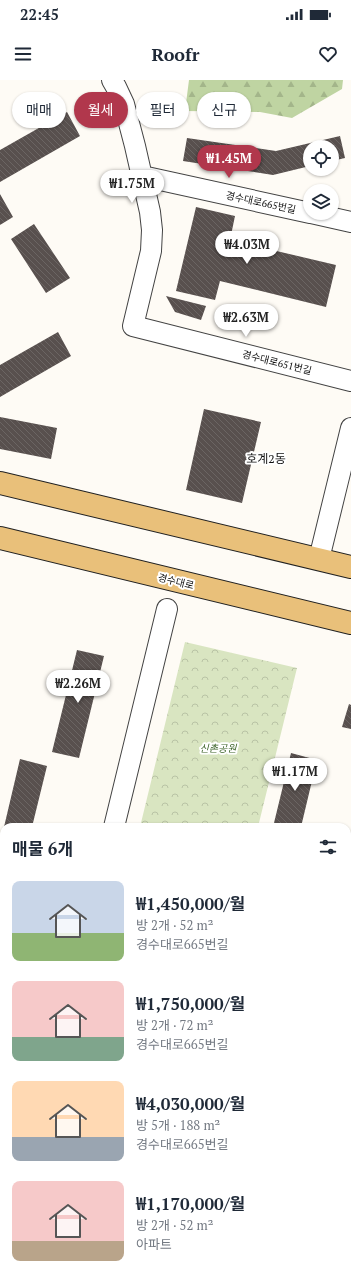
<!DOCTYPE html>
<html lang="ko">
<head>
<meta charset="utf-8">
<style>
  body { margin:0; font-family:"PT Serif","Noto Sans KR",serif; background:#f2f2f3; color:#1f2937; height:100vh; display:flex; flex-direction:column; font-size:15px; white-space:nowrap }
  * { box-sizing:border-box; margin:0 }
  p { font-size:13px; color:#747a83 }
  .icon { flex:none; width:22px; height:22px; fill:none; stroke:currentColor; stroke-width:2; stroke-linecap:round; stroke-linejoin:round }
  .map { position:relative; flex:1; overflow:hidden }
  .sheet { position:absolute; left:0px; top:743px; width:351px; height:456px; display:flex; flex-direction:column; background:#fff; border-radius:12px 12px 0 0; box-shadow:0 1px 3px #0004 }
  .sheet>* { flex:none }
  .top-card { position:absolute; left:12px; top:12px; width:327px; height:36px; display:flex; gap:8px }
  .tools { position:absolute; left:303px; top:60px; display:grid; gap:8px }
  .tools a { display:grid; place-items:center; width:36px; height:36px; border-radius:50%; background:#fff; box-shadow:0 1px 3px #0004; font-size:20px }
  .price { position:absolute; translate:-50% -34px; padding:0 9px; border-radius:14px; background:#fff; color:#222; font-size:13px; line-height:26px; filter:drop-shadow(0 1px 2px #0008) }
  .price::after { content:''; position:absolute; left:50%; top:24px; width:12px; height:9px; margin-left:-6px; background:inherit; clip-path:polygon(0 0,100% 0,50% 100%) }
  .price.selected { background:#b1374c; color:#fff }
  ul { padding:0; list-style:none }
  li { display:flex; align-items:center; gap:12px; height:100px; padding:0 12px }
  li span { display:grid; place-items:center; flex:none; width:112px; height:80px; border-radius:8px; color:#555 }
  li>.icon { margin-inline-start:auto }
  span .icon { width:48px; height:48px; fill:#fffc; stroke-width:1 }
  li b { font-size:17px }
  h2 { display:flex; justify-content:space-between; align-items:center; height:48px; padding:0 12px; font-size:17px }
  .chip { padding:0 14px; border-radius:18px; background:#fff; box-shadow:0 1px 3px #0004; font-size:14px; line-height:36px }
  .chip.selected { background:#b1374c; color:#fff }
  .status { display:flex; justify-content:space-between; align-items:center; height:28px; padding:0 20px; background:#fff; direction:ltr }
  .status svg { height:11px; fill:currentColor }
  header { display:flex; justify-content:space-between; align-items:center; height:52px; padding:0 12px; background:#fff; font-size:18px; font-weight:700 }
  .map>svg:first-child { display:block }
  .forest { fill:url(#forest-firs) }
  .park { fill:url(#park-crowns) }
  .building { fill:url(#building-back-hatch) }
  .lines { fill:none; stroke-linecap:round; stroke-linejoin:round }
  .lane-casing { stroke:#434343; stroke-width:12 }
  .street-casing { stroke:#434343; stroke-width:22 }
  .secondary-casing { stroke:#323232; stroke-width:24 }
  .primary-casing { stroke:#212121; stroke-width:24 }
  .lane { stroke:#fff; stroke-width:10 }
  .street { stroke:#fff; stroke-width:20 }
  .secondary { stroke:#f6e7b7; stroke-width:22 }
  .primary { stroke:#e9c07a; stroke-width:22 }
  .labels { text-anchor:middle; stroke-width:4; stroke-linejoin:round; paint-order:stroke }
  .street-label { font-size:10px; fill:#101010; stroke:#fff }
  .park-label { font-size:10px; font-style:italic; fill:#3b6227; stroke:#fff }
  .quarter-label { font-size:12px; fill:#101010; stroke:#fff }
</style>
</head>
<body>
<div class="status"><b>22:45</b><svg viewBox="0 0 49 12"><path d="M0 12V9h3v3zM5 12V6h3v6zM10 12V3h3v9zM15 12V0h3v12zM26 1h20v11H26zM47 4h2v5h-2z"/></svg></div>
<header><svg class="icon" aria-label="menu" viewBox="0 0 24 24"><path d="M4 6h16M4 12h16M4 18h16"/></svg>Roofr<svg class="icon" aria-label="heart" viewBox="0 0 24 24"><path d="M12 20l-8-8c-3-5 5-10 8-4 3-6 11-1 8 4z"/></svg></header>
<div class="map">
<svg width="351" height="1199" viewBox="0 0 351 1199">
  <defs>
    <pattern id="forest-firs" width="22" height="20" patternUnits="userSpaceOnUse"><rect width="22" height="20" fill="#bfd4a2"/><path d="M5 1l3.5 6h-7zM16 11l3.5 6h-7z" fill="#a3b58a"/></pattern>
    <pattern id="park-crowns" width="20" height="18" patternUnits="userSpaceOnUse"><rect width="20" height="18" fill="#d9e5c1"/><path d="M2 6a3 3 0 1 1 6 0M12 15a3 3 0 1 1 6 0" fill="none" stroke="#b9c3a5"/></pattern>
    <pattern id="building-back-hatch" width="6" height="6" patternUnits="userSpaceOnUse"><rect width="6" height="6" fill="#58504e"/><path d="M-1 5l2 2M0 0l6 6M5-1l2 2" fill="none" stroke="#6b6563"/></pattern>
  </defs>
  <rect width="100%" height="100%" fill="#fefbf5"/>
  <!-- forest -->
  <path class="forest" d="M189 0H343L342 9 292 38 260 32 185 31Z"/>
  <!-- park -->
  <path class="park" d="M185 562 297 588 258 747H140Z
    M15 1195H136L153 1199H14Z"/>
  <!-- building -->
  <path class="building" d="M67 32 80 56 0 102V70Z
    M340 56 345 78 332 81V67H310V86L273 95 183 81 187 58 276 71Z
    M0 114 13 137 0 145Z
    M196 127 235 136 230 160 336 185 326 227 220 201 215 220 176 211Z
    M34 144 70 198 46 213 11 159Z
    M166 216 206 226 201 240 175 232Z
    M58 252 71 276 0 317V285Z
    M204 329 261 342 242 423 186 410Z
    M0 337 57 348 51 379 0 369Z
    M77 570 104 576 79 678 52 672Z
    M349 624 351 625V649L342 647Z
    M291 673 317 680 301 747H273Z
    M20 679 47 686 32 747H4Z
    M3 748H4V783L0 782V762Z
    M0 802 4 803V897L1 911Z
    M220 1195H251L250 1199H219Z"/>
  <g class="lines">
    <!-- lane casing -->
    <g class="lane-casing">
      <path id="lane" d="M347 847 351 848
        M347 1070 351 1053"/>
    </g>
    <!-- street casing -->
    <g class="street-casing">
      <path id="street" d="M112 0 116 7 124 24 135 66 150 132 152 150 151 171 133 246 351 301
        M142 96 310 133
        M311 133 351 142
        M319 479 351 348
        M114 747 167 529
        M4 1199 5 1195"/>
    </g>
    <!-- secondary casing -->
    <g class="secondary-casing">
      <path id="secondary" d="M0 1035 4 1036
        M347 1115 351 1116"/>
    </g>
    <!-- primary casing -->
    <g class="primary-casing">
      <path id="primary" d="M0 403 351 487
        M0 458 351 543"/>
    </g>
    <!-- lane -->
    <use href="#lane" class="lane"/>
    <!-- street -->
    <use href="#street" class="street"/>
    <!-- secondary -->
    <use href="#secondary" class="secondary"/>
    <!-- primary -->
    <use href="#primary" class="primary"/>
  </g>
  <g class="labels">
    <!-- street labels -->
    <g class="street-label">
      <text transform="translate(261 122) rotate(12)" y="4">경수대로665번길</text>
      <text transform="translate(277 282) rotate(14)" y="4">경수대로651번길</text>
      <text transform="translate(176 501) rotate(14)" y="4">경수대로</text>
    </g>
    <!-- park labels -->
    <g class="park-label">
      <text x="218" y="672">신촌공원</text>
    </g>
    <!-- quarter labels -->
    <g class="quarter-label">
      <text x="266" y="383">호계2동</text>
    </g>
  </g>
</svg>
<div class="tools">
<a><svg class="icon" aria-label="locate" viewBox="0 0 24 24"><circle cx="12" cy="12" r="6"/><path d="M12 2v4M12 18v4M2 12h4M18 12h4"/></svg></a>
<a><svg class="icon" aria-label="layers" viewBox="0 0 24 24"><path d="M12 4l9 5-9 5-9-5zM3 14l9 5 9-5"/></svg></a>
</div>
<b class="price selected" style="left:229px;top:99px">₩1.45M</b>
<b class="price" style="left:132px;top:124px">₩1.75M</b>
<b class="price" style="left:247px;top:185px">₩4.03M</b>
<b class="price" style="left:246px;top:258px">₩2.63M</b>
<b class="price" style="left:78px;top:624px">₩2.26M</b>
<b class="price" style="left:295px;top:712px">₩1.17M</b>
<div class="top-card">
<a class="chip">매매</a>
<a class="chip selected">월세</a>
<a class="chip">필터</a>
<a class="chip">신규</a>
</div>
<section class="sheet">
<h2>매물 6개<svg class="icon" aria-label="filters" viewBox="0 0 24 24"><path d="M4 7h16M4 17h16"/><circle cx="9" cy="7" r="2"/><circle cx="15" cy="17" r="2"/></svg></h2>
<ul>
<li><span style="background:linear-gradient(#c9d6e8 65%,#8fb573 0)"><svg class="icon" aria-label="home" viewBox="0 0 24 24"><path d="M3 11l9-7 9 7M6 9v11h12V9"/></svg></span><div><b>₩1,450,000/월</b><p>방 2개 · 52 m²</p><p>경수대로665번길</p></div></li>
<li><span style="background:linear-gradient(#f6c9c9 70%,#7fa58c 0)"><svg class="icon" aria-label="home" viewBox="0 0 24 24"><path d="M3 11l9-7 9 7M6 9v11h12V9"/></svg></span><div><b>₩1,750,000/월</b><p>방 2개 · 72 m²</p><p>경수대로665번길</p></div></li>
<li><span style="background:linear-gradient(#ffd9b3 70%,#9aa5b1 0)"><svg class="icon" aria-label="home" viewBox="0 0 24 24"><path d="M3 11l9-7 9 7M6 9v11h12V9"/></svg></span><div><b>₩4,030,000/월</b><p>방 5개 · 188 m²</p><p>경수대로665번길</p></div></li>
<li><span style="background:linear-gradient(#f6c9c9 75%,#b9a48a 0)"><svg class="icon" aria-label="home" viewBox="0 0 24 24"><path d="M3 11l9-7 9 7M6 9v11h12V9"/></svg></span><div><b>₩1,170,000/월</b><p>방 2개 · 52 m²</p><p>아파트</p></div></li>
</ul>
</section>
</div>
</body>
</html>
